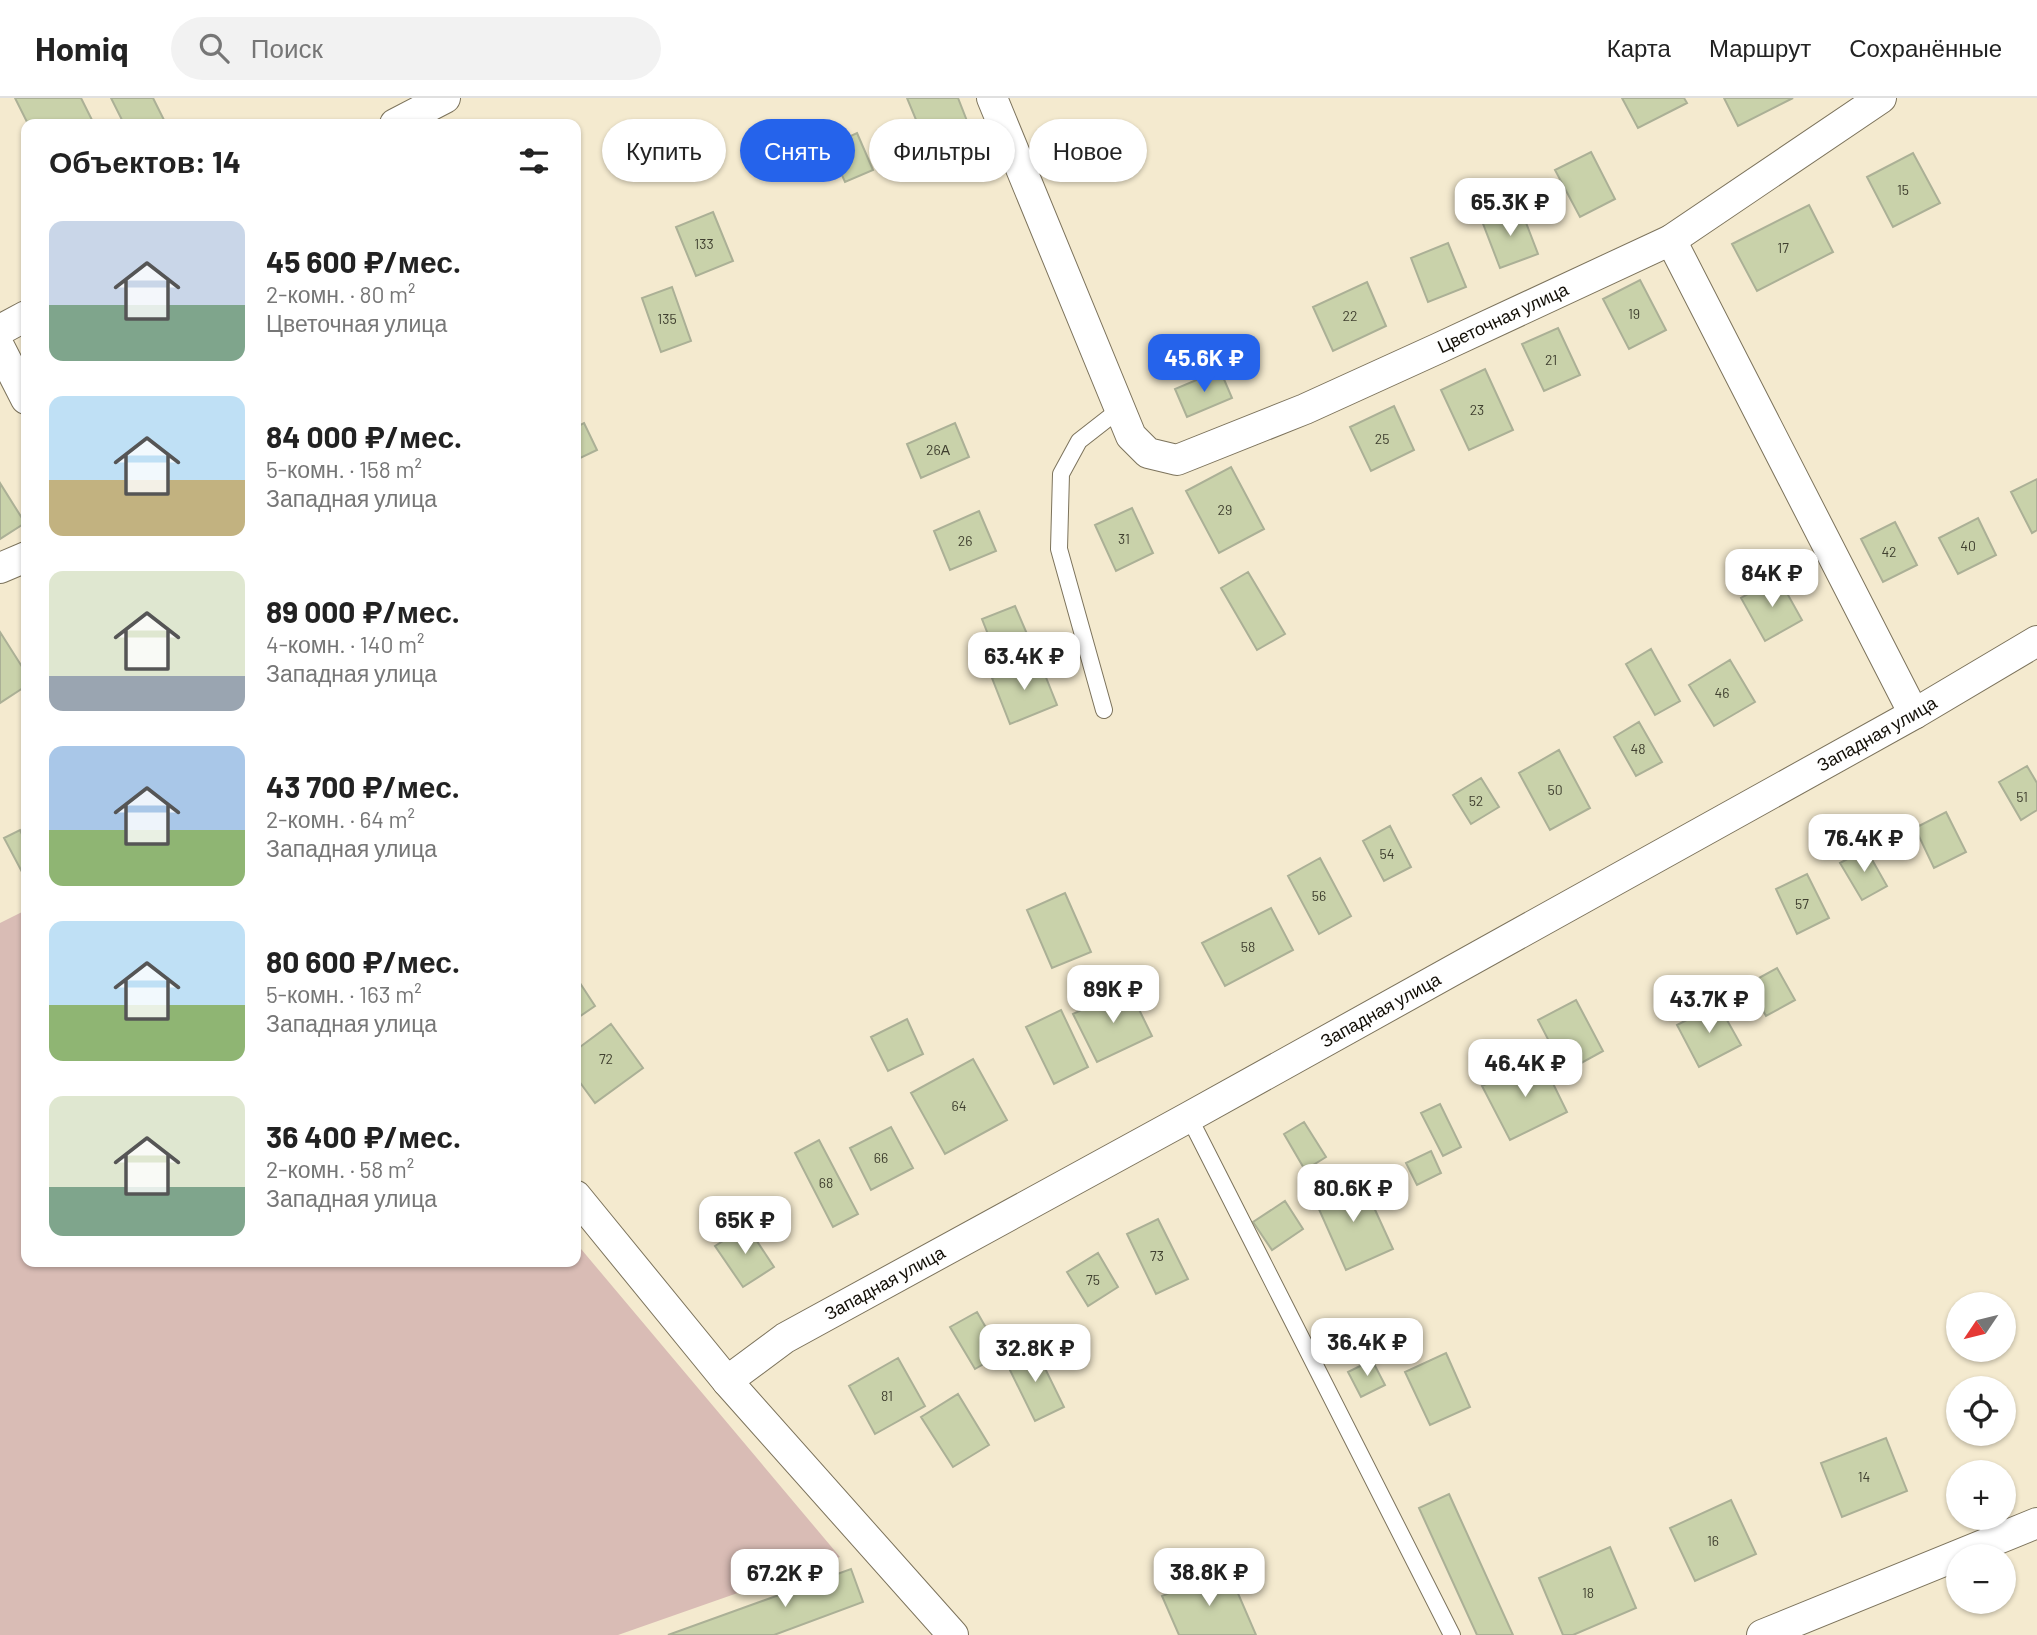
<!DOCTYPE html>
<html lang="ru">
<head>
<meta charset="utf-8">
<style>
  body { margin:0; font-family:Barlow,sans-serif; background:#f2f2f2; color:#222; height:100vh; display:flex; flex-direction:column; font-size:26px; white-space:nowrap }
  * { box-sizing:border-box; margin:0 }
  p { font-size:23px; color:#767676 }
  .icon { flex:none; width:38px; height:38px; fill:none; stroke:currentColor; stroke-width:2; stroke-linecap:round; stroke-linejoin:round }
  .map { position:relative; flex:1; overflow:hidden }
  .side { position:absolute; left:21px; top:21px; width:560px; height:1148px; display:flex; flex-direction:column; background:#fff; border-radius:14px; box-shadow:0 2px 5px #0004 }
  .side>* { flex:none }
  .top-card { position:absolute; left:602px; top:21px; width:665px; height:63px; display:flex; gap:14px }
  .needle { width:46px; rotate:235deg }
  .controls { position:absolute; left:1946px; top:1194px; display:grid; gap:14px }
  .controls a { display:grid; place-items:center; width:70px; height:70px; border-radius:50%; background:#fff; box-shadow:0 2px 5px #0004; font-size:35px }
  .price { position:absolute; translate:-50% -60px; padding:0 16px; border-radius:14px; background:#fff; color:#222; font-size:23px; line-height:46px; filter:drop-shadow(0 2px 4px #0008) }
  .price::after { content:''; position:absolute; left:50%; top:42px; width:21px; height:16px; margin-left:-10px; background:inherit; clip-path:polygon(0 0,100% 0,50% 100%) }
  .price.current { background:#2563eb; color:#fff }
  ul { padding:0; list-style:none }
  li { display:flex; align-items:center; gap:21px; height:175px; padding:0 28px }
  li span { display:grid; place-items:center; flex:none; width:196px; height:140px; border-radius:14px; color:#555 }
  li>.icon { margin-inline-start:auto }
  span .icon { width:84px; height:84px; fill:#fffc; stroke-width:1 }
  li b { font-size:30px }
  h2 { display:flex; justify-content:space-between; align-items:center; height:84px; padding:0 28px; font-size:30px }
  .pill { padding:0 24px; border-radius:32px; background:#fff; box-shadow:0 2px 5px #0004; font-size:24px; line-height:63px }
  .pill.current { background:#2563eb; color:#fff }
  header { display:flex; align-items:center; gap:42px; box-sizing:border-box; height:98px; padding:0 35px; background:#fff; border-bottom:2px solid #e0e0e0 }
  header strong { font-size:33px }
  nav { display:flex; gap:38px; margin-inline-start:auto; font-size:24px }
  .search { width:490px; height:63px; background:#f2f2f2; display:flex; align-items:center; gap:18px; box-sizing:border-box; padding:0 24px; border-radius:38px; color:#767676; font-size:26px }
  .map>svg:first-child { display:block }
  .green { fill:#d9bcb5 }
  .building { fill:#c9d2aa; stroke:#abb096; stroke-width:2 }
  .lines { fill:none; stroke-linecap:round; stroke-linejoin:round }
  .lane-casing { stroke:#7c735c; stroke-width:18 }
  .street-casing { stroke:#7c735c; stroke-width:32 }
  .lane { stroke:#fff; stroke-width:16 }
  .street { stroke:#fff; stroke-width:30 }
  .labels { text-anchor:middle; stroke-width:7; stroke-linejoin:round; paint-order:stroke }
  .number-label { font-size:14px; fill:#404030 }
  .street-label { font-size:18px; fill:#130f07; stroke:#f4eacf }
</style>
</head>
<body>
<header>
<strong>Homiq</strong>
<div class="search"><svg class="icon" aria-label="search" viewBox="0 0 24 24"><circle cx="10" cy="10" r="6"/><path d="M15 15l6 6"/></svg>Поиск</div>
<nav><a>Карта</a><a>Маршрут</a><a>Сохранённые</a></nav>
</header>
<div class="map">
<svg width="2037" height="1537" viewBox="0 0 2037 1537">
  <rect width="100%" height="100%" fill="#f4eacf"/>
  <!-- green -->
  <path class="green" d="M26 812V1164H576V1145L840 1459 618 1537H0V825Z"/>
  <!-- building -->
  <path class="building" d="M15 0H81L94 26H28Z
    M111 0H153L166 26H124Z
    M907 0H958L967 23 924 41Z
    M1622 0H1684L1687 5 1638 30Z
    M1724 0H1793L1738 28Z
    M857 35 873 72 845 84 829 48Z
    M1591 54 1615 101 1580 119 1555 72Z
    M1913 55 1940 105 1893 129 1867 79Z
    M1809 107 1833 154 1757 193 1732 146Z
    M1520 109 1538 156 1500 170 1482 123Z
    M713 114 733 163 696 178 676 129Z
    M1448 145 1466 189 1428 204 1411 160Z
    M1640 182 1666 232 1629 251 1603 201Z
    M1367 184 1386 228 1333 253 1313 209Z
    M672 189 691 243 661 254 642 200Z
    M1558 230 1580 277 1544 293 1522 246Z
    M1485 271 1513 332 1469 352 1441 292Z
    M1220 272 1232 300 1187 319 1175 291Z
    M1394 308 1414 352 1371 373 1350 329Z
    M584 325 597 352 576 362V329Z
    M955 325 969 359 921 380 907 346Z
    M1231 369 1264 431 1219 455 1186 393Z
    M2037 381V432L2032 435 2011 394Z
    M0 385 25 425 0 441Z
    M1132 410 1153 455 1116 473 1095 427Z
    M979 413 996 453 950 472 934 433Z
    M1978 420 1996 457 1958 476 1939 440Z
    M1895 424 1917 467 1883 484 1861 441Z
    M1248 474 1285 536 1257 552 1221 490Z
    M1778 479 1802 522 1765 543 1741 500Z
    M1015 508 1027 536 993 549 982 521Z
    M0 534 26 575V588L0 605Z
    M1651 551 1680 603 1655 617 1626 566Z
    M1039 562 1057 607 1010 626 992 580Z
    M1730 562 1755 604 1714 628 1689 587Z
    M1639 624 1662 664 1636 678 1614 639Z
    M1559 652 1590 710 1550 732 1519 675Z
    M2027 668 2037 685V712L2021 722 1999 684Z
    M1481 680 1499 709 1471 726 1453 697Z
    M1946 714 1966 754 1934 770 1915 730Z
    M1390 728 1411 769 1384 783 1363 743Z
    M20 732 26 745V772L22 774 4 740Z
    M1866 751 1887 788 1862 802 1840 765Z
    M1320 760 1351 818 1319 836 1288 778Z
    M1807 776 1829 820 1797 836 1776 791Z
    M1065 795 1091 854 1052 870 1027 812Z
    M1271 810 1293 852 1225 888 1202 845Z
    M1777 870 1795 902 1766 918 1748 886Z
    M576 879 595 908 576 921Z
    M1128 889 1152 938 1097 964 1073 916Z
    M1576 902 1603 953 1565 974 1538 922Z
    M1718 906 1741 947 1699 969 1677 927Z
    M1061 912 1088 969 1054 986 1026 929Z
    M907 921 923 956 888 973 871 939Z
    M611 926 643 970 595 1005 576 979V952Z
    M1540 959 1567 1014 1510 1042 1482 988Z
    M973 961 1007 1022 945 1056 911 995Z
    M1440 1006 1461 1049 1443 1058 1421 1015Z
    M1304 1024 1326 1059 1305 1072 1284 1036Z
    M891 1029 913 1070 871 1092 850 1050Z
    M819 1042 858 1116 833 1129 795 1055Z
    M1431 1053 1441 1075 1417 1087 1406 1065Z
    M1360 1079 1393 1151 1346 1172 1314 1100Z
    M1285 1103 1303 1131 1272 1152 1253 1124Z
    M1158 1121 1188 1181 1156 1196 1127 1136Z
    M747 1128 774 1169 743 1189 715 1148Z
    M1098 1155 1118 1189 1088 1208 1067 1174Z
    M977 1214 1001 1256 975 1271 950 1229Z
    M1035 1250 1064 1309 1035 1323 1006 1264Z
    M1446 1255 1470 1309 1430 1327 1405 1274Z
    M898 1260 925 1308 875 1336 849 1288Z
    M1372 1262 1385 1287 1361 1299 1348 1274Z
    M958 1296 989 1347 953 1369 921 1319Z
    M1886 1340 1907 1393 1842 1419 1821 1365Z
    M1449 1396 1513 1537H1477L1419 1410Z
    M1731 1402 1756 1456 1695 1483 1670 1430Z
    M1610 1449 1636 1510 1573 1537H1563L1539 1480Z
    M1227 1470 1256 1537H1179L1162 1498Z
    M851 1471 863 1504 774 1537H668Z"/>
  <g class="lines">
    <!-- lane casing -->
    <g class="lane-casing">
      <path id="lane" d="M1104 612 1059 451 1061 376 1079 343 1120 311
        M1189 1019 1452 1537"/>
    </g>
    <!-- street casing -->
    <g class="street-casing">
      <g id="street">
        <path id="s1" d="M992 0 1131 338 1148 355 1177 362 1305 311 1439 250 1671 142 1881 0"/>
        <path d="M395 26 445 0"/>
        <path d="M1671 142 1914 616"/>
        <path d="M0 232 26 218"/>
        <path d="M0 250 26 301"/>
        <path d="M0 470 26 459"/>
        <path d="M576 1098 727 1283 953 1537"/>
        <path id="s2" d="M727 1283 785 1240 1189 1019 1914 616 2037 543"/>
        <path d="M1762 1537 2037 1425"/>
      </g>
    </g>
    <!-- lane -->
    <use href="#lane" class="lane"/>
    <!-- street -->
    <use href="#street" class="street"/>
  </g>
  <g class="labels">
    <!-- number labels -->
    <g class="number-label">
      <text x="1903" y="97">15</text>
      <text x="704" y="151">133</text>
      <text x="1783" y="155">17</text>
      <text x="1634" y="221">19</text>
      <text x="1350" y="223">22</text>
      <text x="667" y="226">135</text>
      <text x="1551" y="267">21</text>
      <text x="1477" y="317">23</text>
      <text x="1382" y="346">25</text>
      <text x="938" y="357">26А</text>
      <text x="1225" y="417">29</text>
      <text x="1124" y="446">31</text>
      <text x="965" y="448">26</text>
      <text x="1968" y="453">40</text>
      <text x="1889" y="459">42</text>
      <text x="1722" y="600">46</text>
      <text x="1638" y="656">48</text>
      <text x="1555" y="697">50</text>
      <text x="2022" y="704">51</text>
      <text x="1476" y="708">52</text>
      <text x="1387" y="761">54</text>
      <text x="1319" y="803">56</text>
      <text x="1802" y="811">57</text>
      <text x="1248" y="854">58</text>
      <text x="606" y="966">72</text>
      <text x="959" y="1013">64</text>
      <text x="881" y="1065">66</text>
      <text x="826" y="1090">68</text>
      <text x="1157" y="1163">73</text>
      <text x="1093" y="1187">75</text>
      <text x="887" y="1303">81</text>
      <text x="1864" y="1384">14</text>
      <text x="1713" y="1448">16</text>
      <text x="1588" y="1500">18</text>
    </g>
    <!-- street labels -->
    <g class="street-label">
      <text dy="6" stroke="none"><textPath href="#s1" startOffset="775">Цветочная улица</textPath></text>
      <text dy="6" stroke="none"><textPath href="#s2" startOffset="1320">Западная улица</textPath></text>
      <text dy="6" stroke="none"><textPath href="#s2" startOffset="752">Западная улица</textPath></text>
      <text dy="6" stroke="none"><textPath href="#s2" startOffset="186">Западная улица</textPath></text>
    </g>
  </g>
</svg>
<div class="controls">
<a><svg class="needle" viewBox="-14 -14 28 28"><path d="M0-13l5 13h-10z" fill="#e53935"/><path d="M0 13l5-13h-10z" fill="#767676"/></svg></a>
<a><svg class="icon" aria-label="locate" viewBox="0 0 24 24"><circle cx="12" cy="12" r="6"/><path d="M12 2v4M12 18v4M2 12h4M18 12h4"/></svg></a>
<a>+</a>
<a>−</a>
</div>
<b class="price" style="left:1510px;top:140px">65.3K ₽</b>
<b class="price current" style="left:1204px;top:296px">45.6K ₽</b>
<b class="price" style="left:1772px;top:511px">84K ₽</b>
<b class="price" style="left:1024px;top:594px">63.4K ₽</b>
<b class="price" style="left:1864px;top:776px">76.4K ₽</b>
<b class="price" style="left:1113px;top:927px">89K ₽</b>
<b class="price" style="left:1709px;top:937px">43.7K ₽</b>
<b class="price" style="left:1525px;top:1001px">46.4K ₽</b>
<b class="price" style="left:1353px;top:1126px">80.6K ₽</b>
<b class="price" style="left:745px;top:1158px">65K ₽</b>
<b class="price" style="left:1367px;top:1280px">36.4K ₽</b>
<b class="price" style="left:1035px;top:1286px">32.8K ₽</b>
<b class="price" style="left:1209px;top:1510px">38.8K ₽</b>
<b class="price" style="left:785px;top:1511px">67.2K ₽</b>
<div class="top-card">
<a class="pill">Купить</a>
<a class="pill current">Снять</a>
<a class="pill">Фильтры</a>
<a class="pill">Новое</a>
</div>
<section class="side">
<h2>Объектов: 14<svg class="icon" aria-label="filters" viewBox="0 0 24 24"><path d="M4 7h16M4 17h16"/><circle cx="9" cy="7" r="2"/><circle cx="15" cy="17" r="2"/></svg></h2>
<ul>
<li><span style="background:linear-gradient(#c9d6e8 60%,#7fa58c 0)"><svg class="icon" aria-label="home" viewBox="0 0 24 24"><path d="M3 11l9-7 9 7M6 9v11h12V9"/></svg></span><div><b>45 600 ₽/мес.</b><p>2-комн. · 80 m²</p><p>Цветочная улица</p></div></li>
<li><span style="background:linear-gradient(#bfe0f5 60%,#c2b280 0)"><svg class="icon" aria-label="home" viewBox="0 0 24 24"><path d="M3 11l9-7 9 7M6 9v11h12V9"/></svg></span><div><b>84 000 ₽/мес.</b><p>5-комн. · 158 m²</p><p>Западная улица</p></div></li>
<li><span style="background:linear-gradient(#dfe7d0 75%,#9aa5b1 0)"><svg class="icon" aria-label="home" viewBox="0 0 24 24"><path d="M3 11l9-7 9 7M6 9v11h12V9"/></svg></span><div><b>89 000 ₽/мес.</b><p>4-комн. · 140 m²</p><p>Западная улица</p></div></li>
<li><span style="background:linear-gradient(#a9c7e8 60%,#8fb573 0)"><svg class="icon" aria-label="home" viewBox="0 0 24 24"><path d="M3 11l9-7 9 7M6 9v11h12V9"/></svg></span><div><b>43 700 ₽/мес.</b><p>2-комн. · 64 m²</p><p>Западная улица</p></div></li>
<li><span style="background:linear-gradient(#bfe0f5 60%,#8fb573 0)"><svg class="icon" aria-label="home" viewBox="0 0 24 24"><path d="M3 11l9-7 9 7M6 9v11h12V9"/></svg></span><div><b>80 600 ₽/мес.</b><p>5-комн. · 163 m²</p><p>Западная улица</p></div></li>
<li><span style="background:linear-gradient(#dfe7d0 65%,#7fa58c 0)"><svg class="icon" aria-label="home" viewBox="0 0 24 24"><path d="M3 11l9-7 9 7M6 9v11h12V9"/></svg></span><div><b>36 400 ₽/мес.</b><p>2-комн. · 58 m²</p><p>Западная улица</p></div></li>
</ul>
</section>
</div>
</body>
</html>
